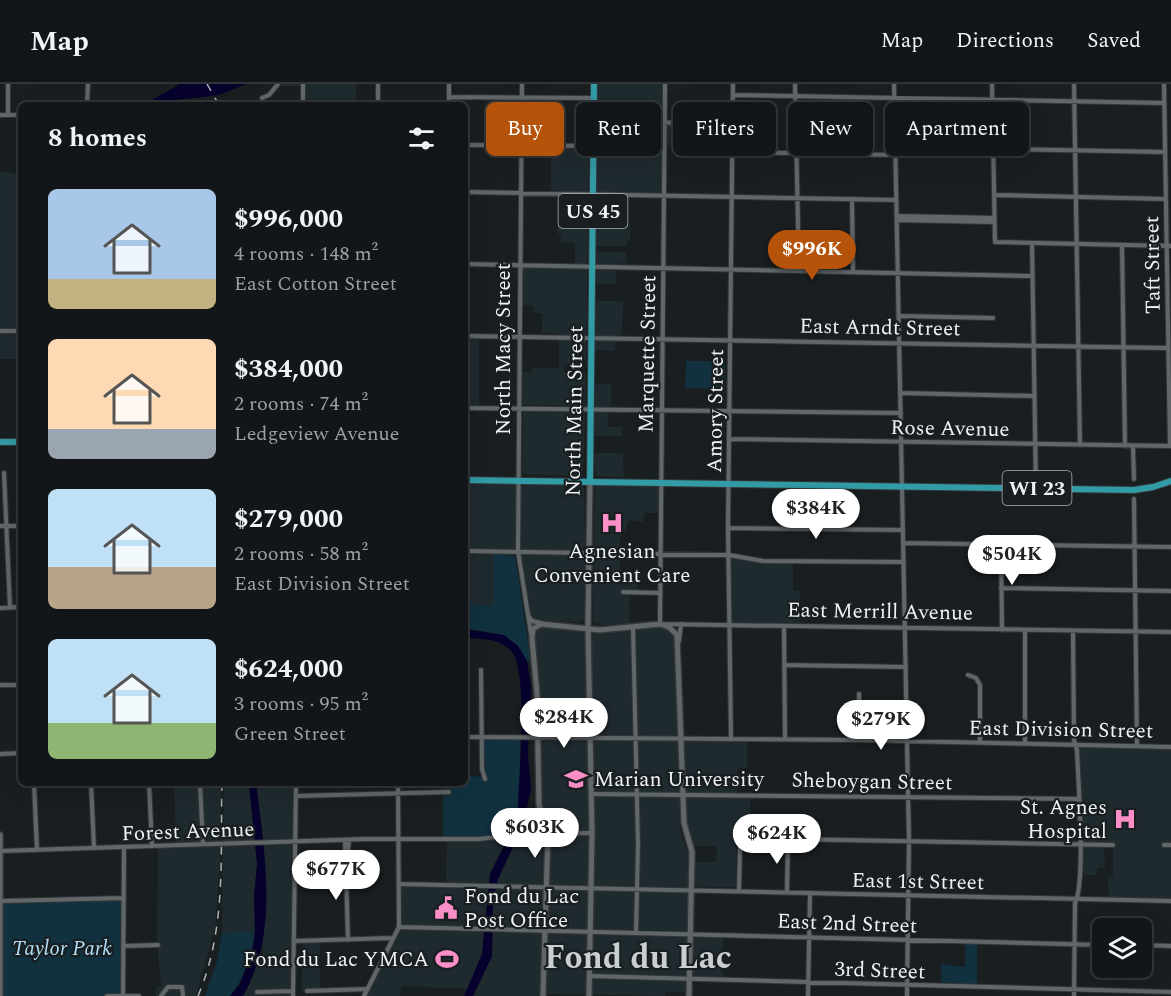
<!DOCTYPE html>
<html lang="en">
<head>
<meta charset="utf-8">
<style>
  body { margin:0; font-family:Spectral,serif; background:#202325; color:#f1f3f6; height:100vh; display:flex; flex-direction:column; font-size:22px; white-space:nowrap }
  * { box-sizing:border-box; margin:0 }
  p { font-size:20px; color:#9d9fa2 }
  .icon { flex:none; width:33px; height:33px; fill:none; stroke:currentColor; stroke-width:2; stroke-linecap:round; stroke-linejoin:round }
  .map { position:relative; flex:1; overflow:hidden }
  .details { position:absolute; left:18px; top:18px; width:450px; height:684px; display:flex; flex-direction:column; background:#131618; border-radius:9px; box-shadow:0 6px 24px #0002,0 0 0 2px #323537 }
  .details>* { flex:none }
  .top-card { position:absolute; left:486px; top:18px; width:570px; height:54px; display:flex; gap:12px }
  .tools { position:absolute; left:1092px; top:834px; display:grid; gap:12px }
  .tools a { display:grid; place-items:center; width:60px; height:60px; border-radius:9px; background:#131618; box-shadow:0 6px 24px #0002,0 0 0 2px #323537; font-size:30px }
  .price { position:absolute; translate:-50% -51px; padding:0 14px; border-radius:21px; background:#fff; color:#222; font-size:20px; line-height:39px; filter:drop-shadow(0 2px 3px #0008) }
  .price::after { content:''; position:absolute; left:50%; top:36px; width:18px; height:14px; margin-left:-9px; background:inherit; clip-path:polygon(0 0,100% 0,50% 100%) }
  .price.on { background:#b45309; color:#fff }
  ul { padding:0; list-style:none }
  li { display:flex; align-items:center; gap:18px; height:150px; padding:0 30px }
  li span { display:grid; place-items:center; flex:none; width:168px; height:120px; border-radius:9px; color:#555 }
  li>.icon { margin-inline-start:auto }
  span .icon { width:72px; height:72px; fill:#fffc; stroke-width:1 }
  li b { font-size:26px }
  h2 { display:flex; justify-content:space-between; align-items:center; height:72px; padding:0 30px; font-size:26px }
  .tag { padding:0 21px; border-radius:9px; background:#131618; box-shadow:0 6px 24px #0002,0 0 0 2px #323537; font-size:21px; line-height:54px }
  .tag.on { background:#b45309; color:#fff }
  header { display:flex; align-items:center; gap:36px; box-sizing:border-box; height:84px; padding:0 30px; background:#131618; border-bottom:2px solid #323537 }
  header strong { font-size:28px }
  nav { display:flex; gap:33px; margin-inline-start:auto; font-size:21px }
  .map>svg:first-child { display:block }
  .built { fill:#1f2a2f }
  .green { fill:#11313f }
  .water { fill:#06002d }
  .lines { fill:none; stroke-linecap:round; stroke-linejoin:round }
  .street-casing { stroke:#343739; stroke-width:6 }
  .secondary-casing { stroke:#343739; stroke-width:8 }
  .primary-casing { stroke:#343739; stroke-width:8 }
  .street { stroke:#616669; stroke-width:4 }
  .secondary { stroke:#616669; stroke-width:5 }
  .primary { stroke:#319ba6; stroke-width:6 }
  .rail { stroke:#afb3b5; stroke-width:1.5; stroke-dasharray:8 8; stroke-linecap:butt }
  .labels { text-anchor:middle; stroke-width:4.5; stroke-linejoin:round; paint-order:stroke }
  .shield { fill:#191e20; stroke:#afb2b4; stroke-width:1.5 }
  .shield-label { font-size:20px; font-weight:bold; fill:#eff2f4 }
  .street-label { font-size:21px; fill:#eff2f4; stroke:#191e20 }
  .poi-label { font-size:21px; fill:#eff2f4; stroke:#191e20; text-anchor:start }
  .park-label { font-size:21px; font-style:italic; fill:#afdef5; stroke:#191e20 }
  .town-label { font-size:33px; font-weight:bold; fill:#c8ced1; stroke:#191e20 }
</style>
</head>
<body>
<header>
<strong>Map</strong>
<nav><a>Map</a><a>Directions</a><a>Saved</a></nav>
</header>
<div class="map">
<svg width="1171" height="912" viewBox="0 0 1171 912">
  <rect width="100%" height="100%" fill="#191e20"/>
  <!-- built -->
  <path class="built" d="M278 0H356V21H303V2H276Z
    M594 0H665V38L707 39 701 69H684V62H664V111L594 110V70L614 69V38L594 37Z
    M551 64H587L589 67 586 277H573L572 280 564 281V289L586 290 585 322 521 321V288H532V284H559V250L542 249V229H533V221H521L522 184 575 182V159L561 158V150H558V106H551Z
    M0 87 21 90 19 275H0Z
    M596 141H630V156H627V162H596Z
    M596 168H626V179L616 180V200H596Z
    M595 217H623L622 251 616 252 615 267 595 266Z
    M465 254H479V321H465Z
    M595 299 611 300V322L601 323V327H608V343H622V352H594Z
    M523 326 585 328 583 388 574 392 522 390Z
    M594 369H623L624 393 596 392Z
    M465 396H519L518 467H465Z
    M524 399 584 403 585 464 575 467V470L585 473 584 534 581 538 536 536 530 533 520 460V401Z
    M599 401 659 403V429H644L643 438 631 436 627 439 626 447 620 448V491H630V497H637V508H629L630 540 602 541 593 537 595 403Z
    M465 469 494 470V521L479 522 465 516Z
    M729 471 763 477H793V506L800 507V543L730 542Z
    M545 542 586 547 585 556H593L592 547 642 544H664L674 552 680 746 688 771 685 909 666 908 665 912 547 910 550 745 543 723 535 552 538 544Z
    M747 657V684H737L738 713H750L751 762H736V803L695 802V778H716L717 762H693L686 742 684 658Z
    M1075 660 1171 663V817L1109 816 1108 792H1113V761H1104L1105 784H1097V791H1079Z
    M174 699H221L220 777 215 844 196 912H156V903L161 902 157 858 158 762 176 761Z
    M224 699 249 701 257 780 254 813 255 847 222 849Z
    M256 699H296L293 912H243L263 868V752Z
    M509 751 490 790 482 870 469 905 401 902 400 912H365L399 843V800L446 801 447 755Z
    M543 752 540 912H473L492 872 493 819 498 795 510 767 517 753Z
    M694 854H723L722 894 693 893Z
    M302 857H320V906L302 907Z"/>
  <!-- green -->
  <path class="green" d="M642 43H660V67H638V49Z
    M686 277H725V304H685Z
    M494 470 515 472 531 577H527C515 552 491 547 465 545V516L479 522 494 521Z
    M482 653 520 654C519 684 524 723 509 751L443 755V699H465V691L480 693 483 690Z
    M124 814 123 912H0L1 817Z
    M255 847C252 871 245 893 230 912H205L217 877 222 849Z
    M965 860H977V900L941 899V880L965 883Z"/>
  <!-- water -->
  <path class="water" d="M180 0H246L219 11 175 16 166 21H143Z
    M465 545 504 551 518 562 527 577 531 603 528 671 531 706 522 744 498 795 493 819 492 872 473 912H464L482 870 490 790 512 746 518 727C518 696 529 589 512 568 500 554 482 555 465 554Z
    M249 699H256C264 768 280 848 243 912H230L240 900 252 868 255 847 254 813 257 780Z"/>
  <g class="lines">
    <!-- street casing -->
    <g class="street-casing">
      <path id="street" d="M8 0V31
        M522 0 518 467 531 550
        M665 0 660 540 1171 548
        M795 0 799 186
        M894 0 909 757 907 912
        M992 0 995 158 1171 162
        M1074 0 1080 361
        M733 11 1164 19
        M449 13 593 14
        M262 14 269 11 278 0
        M87 21 88 0
        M303 21V0
        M378 21V0
        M449 21V0
        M0 31H21
        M594 37 732 40
        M465 61 593 62
        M895 63 1165 68
        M733 68 895 71
        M465 108 896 116
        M994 111 1166 115
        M852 115 853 187
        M897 132 994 134
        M897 136 994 138
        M1032 159 1036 404
        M1122 161 1125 362
        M465 180 1032 192
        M899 232 993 234
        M0 247H21
        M465 252 1168 264
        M901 309 1034 312
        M465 324 901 329
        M729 355 1170 362 1164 0
        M1133 362 1134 395
        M4 389 10 523
        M1134 415 1137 662
        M0 442H21
        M728 444 903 446
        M903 459 1171 463
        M1001 459 1002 546
        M465 467 729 471 763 477 904 478
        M1001 504 1171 507
        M623 508 660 509
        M0 524 21 523
        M528 531 532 537 541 539
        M784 542 785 655
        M633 543 638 761 636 849
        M1025 546V659
        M1073 547 1074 656 1077 666C1078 695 1086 798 1075 819L1074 912
        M679 557 681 540
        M784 581 906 583
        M481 586 482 685 485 695
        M968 591 976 594 980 601V658
        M0 601H21
        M859 610 860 656
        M465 653 860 656 1171 663
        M731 654 728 444 733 0
        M0 670 21 669
        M34 699 37 766
        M91 699 94 764
        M149 699 152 762
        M200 699 203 760
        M592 710 1079 715
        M296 712 449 708
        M345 756 348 856
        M1164 761H1171
        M0 767 366 755H479L522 750 592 749
        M347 774 349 756
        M399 800 1171 817
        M739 807 740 762
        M787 808 788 755 1113 761
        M1 817 124 814
        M399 843 1102 861
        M294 857 393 854
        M1142 861 1171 862
        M124 862 158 861
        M589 892 1171 908
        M307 907 368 905
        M257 908 293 907
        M107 912H139
        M123 912 124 764
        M161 912 168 903H182L183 912
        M293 912 296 699
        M364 912 399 843 398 699
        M808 912 810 809"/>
    </g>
    <!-- secondary casing -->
    <g class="secondary-casing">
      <path id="secondary" d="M534 749 543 744 544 739
        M0 751V912
        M543 912 548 748 539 721 537 610 532 554 533 545 541 540 600 546 660 540 669 543 677 551 684 739 692 768 689 912
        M589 912 592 749 588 542 590 397"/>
    </g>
    <!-- primary casing -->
    <g class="primary-casing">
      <path id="primary" d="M0 358H21
        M465 396 1134 406 1153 403 1171 397
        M590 397 594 0"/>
    </g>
    <!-- street -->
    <use href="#street" class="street"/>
    <!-- secondary -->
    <use href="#secondary" class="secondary"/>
    <!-- primary -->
    <use href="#primary" class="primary"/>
    <!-- rail -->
    <path class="rail" d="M207 0 219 21
      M198 912C227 844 220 771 222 699"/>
  </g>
  <!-- icons -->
  <defs>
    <g id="hospital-bare" transform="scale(1.8)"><path d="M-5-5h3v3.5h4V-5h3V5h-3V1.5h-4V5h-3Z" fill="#fa8fc8" stroke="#191e20" stroke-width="2.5" paint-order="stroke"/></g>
    <g id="university-bare" transform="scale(1.8)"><path d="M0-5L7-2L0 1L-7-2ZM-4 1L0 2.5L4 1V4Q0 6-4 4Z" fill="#fa8fc8" stroke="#191e20" stroke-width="2.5" paint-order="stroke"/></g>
    <g id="civic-bare" transform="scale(1.8)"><path d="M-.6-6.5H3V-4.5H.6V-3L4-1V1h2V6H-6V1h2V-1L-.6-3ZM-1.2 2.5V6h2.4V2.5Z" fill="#fa8fc8" stroke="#191e20" stroke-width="2.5" paint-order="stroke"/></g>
    <g id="stadium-bare" transform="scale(1.8)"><path d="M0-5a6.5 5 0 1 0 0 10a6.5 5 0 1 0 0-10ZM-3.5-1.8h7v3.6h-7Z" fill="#fa8fc8" stroke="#191e20" stroke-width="2.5" paint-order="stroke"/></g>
  </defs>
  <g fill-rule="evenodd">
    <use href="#hospital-bare" x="612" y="439"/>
    <use href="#university-bare" x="576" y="695"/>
    <use href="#hospital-bare" x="1125" y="735"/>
    <use href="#civic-bare" x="446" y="824"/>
    <use href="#stadium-bare" x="447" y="875"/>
  </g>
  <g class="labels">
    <!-- shield labels -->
    <g class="shield">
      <rect x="558.5" y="110" width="69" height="34" rx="4.5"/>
      <rect x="1002.5" y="387" width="69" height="34" rx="4.5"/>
    </g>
    <g class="shield-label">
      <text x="593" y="134">US 45</text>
      <text x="1037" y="411">WI 23</text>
    </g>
    <!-- street labels -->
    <g class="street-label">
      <text transform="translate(1152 181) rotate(-91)" y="7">Taft Street</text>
      <text transform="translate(880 243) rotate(1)" y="7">East Arndt Street</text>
      <text transform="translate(503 265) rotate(-90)" y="7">North Macy Street</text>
      <text transform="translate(647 270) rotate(-89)" y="7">Marquette Street</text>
      <text transform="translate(574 327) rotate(-89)" y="7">North Main Street</text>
      <text transform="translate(715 327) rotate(-89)" y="7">Amory Street</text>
      <text transform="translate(950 344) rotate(1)" y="7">Rose Avenue</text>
      <text transform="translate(880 527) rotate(1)" y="7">East Merrill Avenue</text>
      <text transform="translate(1061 645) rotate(1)" y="7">East Division Street</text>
      <text transform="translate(872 697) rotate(1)" y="7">Sheboygan Street</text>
      <text transform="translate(188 747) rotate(-2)" y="7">Forest Avenue</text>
      <text transform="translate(918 797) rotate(1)" y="7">East 1st Street</text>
      <text transform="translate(847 839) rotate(2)" y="7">East 2nd Street</text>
      <text transform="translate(880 886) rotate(2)" y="7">3rd Street</text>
    </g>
    <!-- poi labels -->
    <g class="poi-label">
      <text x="612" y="474" text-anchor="middle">Agnesian<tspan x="612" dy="24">Convenient Care</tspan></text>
      <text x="594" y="702">Marian University</text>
      <text x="1107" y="730" text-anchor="end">St. Agnes<tspan x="1107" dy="24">Hospital</tspan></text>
      <text x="464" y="819">Fond du Lac<tspan x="464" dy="24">Post Office</tspan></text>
      <text x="429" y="882" text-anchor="end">Fond du Lac YMCA</text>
    </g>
    <!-- park labels -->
    <g class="park-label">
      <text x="62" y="871">Taylor Park</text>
    </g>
    <!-- town labels -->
    <g class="town-label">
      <text x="638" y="884">Fond du Lac</text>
    </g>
  </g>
</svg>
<div class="tools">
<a><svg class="icon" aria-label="layers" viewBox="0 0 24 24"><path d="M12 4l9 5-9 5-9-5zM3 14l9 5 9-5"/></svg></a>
</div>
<b class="price on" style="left:812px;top:197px">$996K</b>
<b class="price" style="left:816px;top:456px">$384K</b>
<b class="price" style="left:1012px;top:502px">$504K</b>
<b class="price" style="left:564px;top:665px">$284K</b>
<b class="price" style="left:881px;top:667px">$279K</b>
<b class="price" style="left:535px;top:775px">$603K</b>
<b class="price" style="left:777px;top:781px">$624K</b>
<b class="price" style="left:336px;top:817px">$677K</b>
<div class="top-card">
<a class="tag on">Buy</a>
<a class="tag">Rent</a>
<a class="tag">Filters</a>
<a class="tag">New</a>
<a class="tag">Apartment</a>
</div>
<section class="details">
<h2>8 homes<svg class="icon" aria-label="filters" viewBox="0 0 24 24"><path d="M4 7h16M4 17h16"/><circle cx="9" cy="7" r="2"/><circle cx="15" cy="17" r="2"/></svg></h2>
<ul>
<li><span style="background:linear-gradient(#a9c7e8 75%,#c2b280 0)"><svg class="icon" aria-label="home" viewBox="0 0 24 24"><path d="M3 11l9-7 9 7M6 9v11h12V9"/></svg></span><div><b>$996,000</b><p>4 rooms · 148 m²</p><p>East Cotton Street</p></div></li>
<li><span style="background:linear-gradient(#ffd9b3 75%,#9aa5b1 0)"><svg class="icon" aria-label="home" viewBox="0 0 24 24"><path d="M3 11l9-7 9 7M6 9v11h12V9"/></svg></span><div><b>$384,000</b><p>2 rooms · 74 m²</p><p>Ledgeview Avenue</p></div></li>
<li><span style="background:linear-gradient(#bfe0f5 65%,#b9a48a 0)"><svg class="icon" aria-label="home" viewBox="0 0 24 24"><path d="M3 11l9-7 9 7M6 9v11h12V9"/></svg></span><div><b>$279,000</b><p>2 rooms · 58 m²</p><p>East Division Street</p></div></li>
<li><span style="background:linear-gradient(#bfe0f5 70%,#8fb573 0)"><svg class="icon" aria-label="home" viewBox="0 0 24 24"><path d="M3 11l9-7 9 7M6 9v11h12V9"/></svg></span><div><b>$624,000</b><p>3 rooms · 95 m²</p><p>Green Street</p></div></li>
</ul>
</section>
</div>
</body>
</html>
